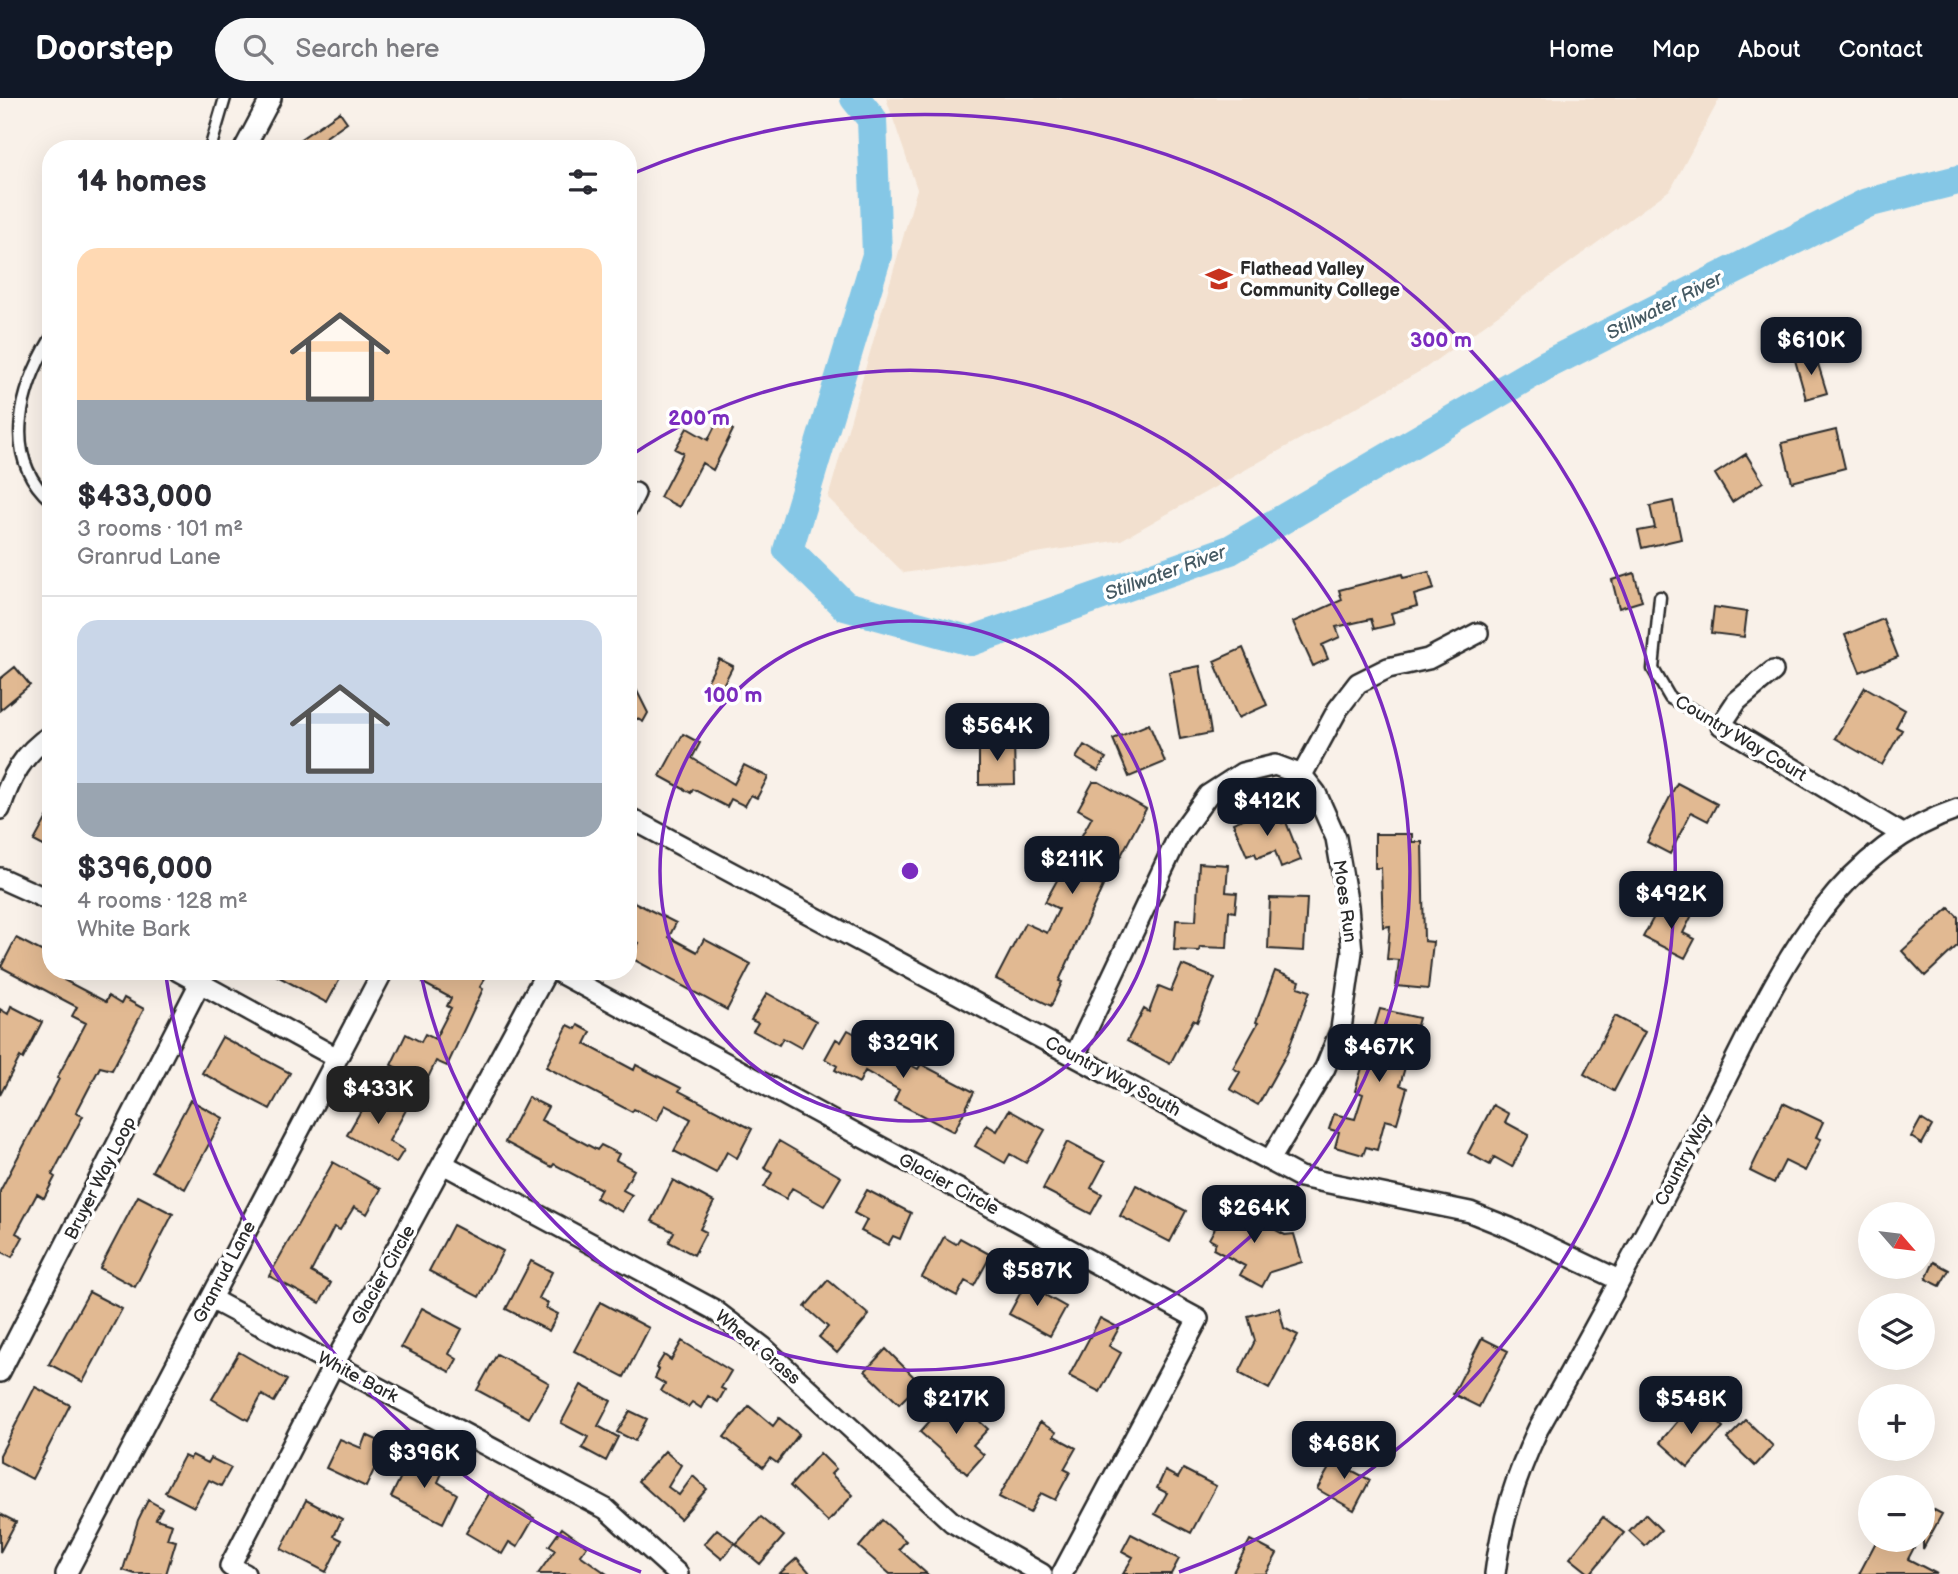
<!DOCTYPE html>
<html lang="en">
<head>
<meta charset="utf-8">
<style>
  body { margin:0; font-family:"Balsamiq Sans",sans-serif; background:#f7f7f7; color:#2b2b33; height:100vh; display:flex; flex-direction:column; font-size:26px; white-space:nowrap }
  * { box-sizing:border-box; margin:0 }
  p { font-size:23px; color:#7c7c81 }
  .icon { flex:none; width:38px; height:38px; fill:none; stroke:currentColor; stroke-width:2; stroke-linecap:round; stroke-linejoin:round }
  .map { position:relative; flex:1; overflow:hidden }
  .panel { position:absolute; left:42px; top:42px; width:595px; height:840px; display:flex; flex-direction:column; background:#fff; border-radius:28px; box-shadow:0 7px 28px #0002 }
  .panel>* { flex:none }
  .needle { width:46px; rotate:118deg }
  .fabs { position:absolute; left:1858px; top:1104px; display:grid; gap:14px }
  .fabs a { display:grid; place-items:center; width:77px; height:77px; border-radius:50%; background:#fff; box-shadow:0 7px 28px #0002; font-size:35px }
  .price { position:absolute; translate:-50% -60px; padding:0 16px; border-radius:14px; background:#111827; color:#fff; font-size:23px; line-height:46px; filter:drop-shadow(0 2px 4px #0008) }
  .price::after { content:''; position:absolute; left:50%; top:42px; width:21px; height:16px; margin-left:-10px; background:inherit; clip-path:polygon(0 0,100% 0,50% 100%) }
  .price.selected { background:#222; color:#fff }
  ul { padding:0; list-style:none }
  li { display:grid; align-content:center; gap:14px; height:371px; padding:0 35px }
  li+li { border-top:2px solid #e1e1e2 }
  li span { display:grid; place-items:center; height:217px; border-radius:21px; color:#555 }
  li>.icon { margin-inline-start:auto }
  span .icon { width:126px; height:126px; fill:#fffc; stroke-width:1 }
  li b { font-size:30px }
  h2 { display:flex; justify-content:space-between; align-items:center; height:84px; padding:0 35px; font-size:30px }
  header { display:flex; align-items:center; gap:42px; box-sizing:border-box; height:98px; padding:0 35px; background:#111827; color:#fff }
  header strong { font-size:33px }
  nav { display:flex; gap:38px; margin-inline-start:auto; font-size:24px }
  .search { width:490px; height:63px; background:#f7f7f7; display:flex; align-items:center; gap:18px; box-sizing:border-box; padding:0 24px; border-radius:38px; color:#7c7c81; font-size:26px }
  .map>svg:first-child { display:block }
  .built { fill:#f2e0cf }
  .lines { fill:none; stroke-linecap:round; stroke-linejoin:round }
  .river { stroke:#85c7e6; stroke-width:30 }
  .building { fill:#e1b992; stroke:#2b2b2b; stroke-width:2 }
  .service-casing { stroke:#2b2b2b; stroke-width:15 }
  .minor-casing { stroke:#2b2b2b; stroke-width:24 }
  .service { stroke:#fff; stroke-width:10 }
  .minor { stroke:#fff; stroke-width:19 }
  .ring { fill:none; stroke:#7b2cbf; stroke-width:3.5 }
  .labels { text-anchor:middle; stroke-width:7; stroke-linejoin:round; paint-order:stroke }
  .poi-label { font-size:18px; font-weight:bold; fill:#2b2b2b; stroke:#fff; text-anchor:start }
  .street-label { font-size:18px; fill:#2b2b2b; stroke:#fff }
  .water-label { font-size:19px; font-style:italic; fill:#465a63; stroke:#fff }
  .centre { fill:#7b2cbf; stroke:#fff; stroke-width:3.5 }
  .ring-label { font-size:21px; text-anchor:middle; font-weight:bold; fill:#7b2cbf; stroke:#fff; stroke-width:7; stroke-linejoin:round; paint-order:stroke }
</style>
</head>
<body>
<header>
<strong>Doorstep</strong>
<div class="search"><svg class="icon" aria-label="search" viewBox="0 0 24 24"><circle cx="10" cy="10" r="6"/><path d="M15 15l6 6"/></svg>Search here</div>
<nav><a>Home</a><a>Map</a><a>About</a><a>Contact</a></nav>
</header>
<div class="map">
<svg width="1958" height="1476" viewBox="0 0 1958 1476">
  <rect width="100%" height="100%" fill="#f9f1e9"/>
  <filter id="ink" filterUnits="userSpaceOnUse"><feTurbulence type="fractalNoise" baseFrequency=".0143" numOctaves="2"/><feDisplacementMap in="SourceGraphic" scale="14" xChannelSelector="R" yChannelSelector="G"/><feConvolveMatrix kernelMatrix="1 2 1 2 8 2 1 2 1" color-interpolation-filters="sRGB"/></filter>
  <g filter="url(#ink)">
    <!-- built -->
    <path class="built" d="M886 0H1720L1671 91 1424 271 1121 442 904 475 828 400 917 91Z"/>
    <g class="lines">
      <!-- river -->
      <path class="river" d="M855 0 872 21 877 157 788 452 845 508 971 543 1230 452 1546 267 1867 105 1958 82"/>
    </g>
    <!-- building -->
    <path class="building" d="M340 14 347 24 309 51H286Z
      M1815 256 1827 295 1806 301 1795 262Z
      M717 324 733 332 713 372 702 365 679 409 660 399 683 355 675 351 687 330 708 342Z
      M1836 332 1845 370 1792 384 1782 345Z
      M1746 356 1763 384 1732 404 1715 376Z
      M1673 403 1681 441 1642 450 1638 433 1655 430 1650 408Z
      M1429 474 1434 491 1414 497 1417 508 1391 515 1394 526 1374 531 1371 521 1336 529 1340 539 1322 547 1328 561 1313 568 1293 524 1342 502 1339 492 1402 476 1403 480Z
      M1634 475 1642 503 1619 510 1612 482Z
      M1714 509 1747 514 1744 539 1711 535Z
      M1883 521 1898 559 1860 574 1845 537Z
      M1243 550 1267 607 1238 620 1214 563Z
      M719 561 733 568 719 595 705 588Z
      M1200 568 1211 635 1180 641 1169 574Z
      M15 569 30 587 0 612V581Z
      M628 575 648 615 643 624 628 616Z
      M1865 589 1905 612 1896 629 1902 632 1882 667 1835 640Z
      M1149 626 1165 664 1129 679 1113 641Z
      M683 636 700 645 692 660 734 686 744 667 768 679 757 700 751 697 745 708 731 701 727 709 693 691 691 695 660 678Z
      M979 643H1014L1015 686 979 687Z
      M1084 647 1106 660 1098 673 1076 660Z
      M1093 684H1099L1146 711 1117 765 1109 761 1096 785 1103 788 1059 883 1062 884 1051 908 996 881 1025 825 1047 835 1059 811 1045 804 1092 719 1078 711Z
      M1677 685 1717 706 1708 723 1691 714 1670 756 1647 744Z
      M1270 710 1275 723 1280 721 1282 725 1286 724 1301 762 1281 770 1275 753 1257 760 1255 755 1247 758 1233 725Z
      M51 712V752L34 743Z
      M1375 736H1412V744H1422L1424 843 1433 844 1428 891 1396 888 1399 862 1387 861 1390 828 1383 829 1381 770H1375Z
      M1199 765 1228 767 1226 794 1237 795 1235 814 1229 813 1227 850 1200 849 1199 853 1174 852 1176 822 1196 823Z
      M1270 800 1307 801 1304 853 1268 851Z
      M628 801 676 825 669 839 697 854 704 841 751 866 727 912 631 860 639 845 628 839Z
      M1672 805 1693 815 1683 835 1695 841 1685 860 1643 839 1656 815 1665 819Z
      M1949 810 1958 819V847L1925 878 1902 853Z
      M16 840 51 858 46 868 51 870V873H57L66 878 64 882 106 904 108 898 121 906 124 900 144 911 112 972 100 969 76 1015 83 1018 52 1077 55 1079 44 1100 37 1096 16 1135 23 1139 12 1159 0 1153V1093L59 981 57 980 86 925 72 918 77 909 1 869Z
      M1182 867 1215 880 1197 924 1193 922 1170 966 1127 943 1144 911 1149 914 1159 888 1171 893Z
      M268 873H331L341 879 327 905Z
      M429 873H489L480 889 483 891 447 968 436 963 426 984 391 967 406 936 421 944 425 936 435 941 451 910 447 908 451 900 423 885Z
      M1275 873 1300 883 1298 889 1310 893 1287 955 1258 1007 1230 991 1240 974 1233 970 1258 925 1256 924Z
      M767 895 816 923 801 950 783 940 779 947 753 933 758 925 751 922Z
      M11 908 42 924 23 961 20 959 0 997V911L8 916Z
      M1380 911 1419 920 1400 987 1407 990 1397 1025 1385 1022 1377 1052 1366 1049 1363 1057 1335 1049 1339 1034 1329 1031 1334 1016 1355 1021 1363 996 1355 993Z
      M1615 918 1645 934 1614 993 1584 976Z
      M568 927 576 931 578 927 591 934 585 946 634 972 636 967 681 990 679 993 752 1031 737 1060 727 1054 716 1075 674 1053 691 1021 665 1007 657 1023 634 1011 632 1014 546 969Z
      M848 932 918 971 921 966 974 994 954 1034 894 1003 899 992 865 973 859 985 835 972 837 968 825 961 836 941 841 944Z
      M222 939 290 975 270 1011 202 975Z
      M372 993 406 1012 389 1043 404 1052 396 1065 347 1037Z
      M528 999 548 1009 541 1022 597 1052 601 1047 619 1056 616 1062 634 1072 623 1092 632 1097 622 1114 596 1100 601 1091 554 1066 552 1069 505 1044Z
      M190 1002 223 1020 185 1091 152 1073Z
      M1783 1005 1823 1024 1816 1039 1821 1041 1805 1073 1785 1063 1774 1085 1750 1073Z
      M1493 1007 1509 1016 1505 1024 1529 1037 1512 1069 1494 1059 1490 1067 1468 1055Z
      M1009 1012 1045 1032 1026 1065 1010 1056 1005 1065 975 1048 987 1027 997 1033Z
      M1921 1021 1932 1028 1922 1046 1911 1039Z
      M779 1043 841 1079 824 1108 792 1090 786 1101 764 1089 772 1075 764 1070Z
      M1067 1044 1105 1064 1091 1090 1102 1096 1091 1116 1043 1091Z
      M333 1064 381 1091 367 1116 354 1109 340 1132 334 1129 311 1174 331 1185 320 1205 269 1178Z
      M673 1082 714 1104 700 1131 706 1134 694 1157 669 1144 674 1134 652 1123Z
      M1136 1087 1186 1113 1170 1144 1120 1118Z
      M867 1092 911 1115 900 1141 893 1138 888 1147 861 1133 867 1122 854 1115Z
      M138 1098 173 1116 135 1189 100 1170Z
      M1228 1106 1285 1137 1294 1136 1302 1164 1270 1174 1262 1189 1240 1177 1245 1168 1213 1151 1216 1145 1209 1141Z
      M453 1127 503 1153 479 1199 429 1173Z
      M944 1139 956 1146 960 1140 991 1157 974 1188 965 1183 957 1198 922 1179Z
      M531 1163 552 1174 539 1200 548 1205 546 1210 558 1216 549 1233 506 1211Z
      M1934 1164 1949 1172 1940 1188 1926 1181Z
      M1029 1179 1049 1189 1045 1197 1066 1209 1050 1238 1009 1216Z
      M828 1182 869 1217 837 1255 819 1239 828 1229 805 1209Z
      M89 1194 122 1211 83 1284 49 1266Z
      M600 1204 649 1230 624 1279 574 1253Z
      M422 1210 462 1231 449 1256 457 1261 450 1274 401 1249Z
      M1279 1210 1284 1230 1298 1237 1269 1291 1239 1275 1255 1243 1248 1218Z
      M1100 1220 1119 1230 1109 1248 1121 1255 1100 1294 1069 1278Z
      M1482 1240 1508 1253 1479 1309 1453 1296Z
      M682 1243 731 1273 721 1290 725 1292 718 1304 708 1298 701 1310 692 1304 688 1309 661 1293 665 1286 655 1280 659 1272 656 1270 664 1257 671 1262Z
      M886 1251 920 1285 899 1306 865 1273Z
      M239 1254 287 1282 274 1304 262 1297 248 1322 212 1301Z
      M497 1256 549 1285 529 1320 477 1292Z
      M581 1287 611 1303 598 1328 618 1339 606 1363 582 1350 588 1339 561 1325Z
      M35 1289 70 1307 32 1381 0 1364V1357Z
      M948 1303 961 1315 965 1310 988 1331 973 1347 984 1357 967 1376 920 1334Z
      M749 1308 773 1328 779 1320 799 1336 777 1365 770 1360 763 1369 724 1339Z
      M1688 1311 1701 1322 1707 1315 1723 1329 1688 1369 1660 1344Z
      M630 1313 647 1321 635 1343 617 1334Z
      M1746 1322 1773 1348 1755 1368 1727 1341Z
      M1040 1324 1056 1334 1054 1338 1076 1350 1064 1371 1070 1374 1055 1402 1041 1395 1030 1415 999 1399Z
      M366 1337 386 1346 366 1389 326 1370 340 1341 361 1350Z
      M1341 1349 1356 1357 1349 1371 1370 1382 1354 1412 1317 1391Z
      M665 1353 681 1367 668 1389 679 1397 693 1378 707 1391 680 1421 638 1383Z
      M820 1355 836 1371 831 1376 853 1397 828 1424 790 1388Z
      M192 1357 208 1365 211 1360 231 1370 221 1388 209 1382 194 1409 165 1394 184 1358 190 1361Z
      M411 1358 443 1373 438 1384 457 1396 443 1425 391 1399Z
      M1183 1371 1216 1388 1191 1435 1155 1416 1167 1395 1157 1390 1165 1373 1178 1380Z
      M490 1394 534 1420 517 1449 509 1444 502 1456 466 1435Z
      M148 1402 162 1410 156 1421 172 1426 167 1441 176 1443 166 1476H135L123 1472 138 1422Z
      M306 1402 342 1421 334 1438 342 1442 326 1474 281 1451Z
      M1923 1406 1942 1416 1923 1451Z
      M0 1416 16 1424 0 1454Z
      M1645 1416 1661 1432 1645 1448 1629 1433Z
      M761 1419 784 1438 760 1466 736 1446Z
      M1603 1419 1624 1435 1590 1476 1570 1460Z
      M882 1422 906 1443 899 1451 927 1476H890L859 1449Z
      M562 1430 587 1448 580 1457 607 1476H538L555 1452 549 1448Z
      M717 1431 735 1445 722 1461 704 1446Z
      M1131 1436 1179 1461 1171 1476H1123L1133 1459 1122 1453Z
      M1250 1442 1277 1456 1266 1476H1232Z
      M1877 1442H1918L1908 1461 1937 1476H1859Z
      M797 1460 811 1476H779Z"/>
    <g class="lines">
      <!-- service casing -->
      <g class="service-casing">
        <path id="service" d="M210 51 225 0
          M51 240C21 290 0 358 51 403
          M1660 499 1653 571 1670 600 1721 627"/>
      </g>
      <!-- minor casing -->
      <g class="minor-casing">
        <path id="minor" d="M244 51 271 0
          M628 409 635 395
          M1773 573 1737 603 1721 627 1902 736
          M1302 677 1338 611 1358 585 1388 570 1428 561 1478 535
          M0 711C10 681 23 655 51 637
          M628 719 1300 1079 1470 1114 1510 1130 1619 1182
          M0 780 51 803
          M178 873 337 960
          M556 873 1198 1221 1062 1476
          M1075 957 1179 737 1208 697 1242 675 1275 667 1302 677 1316 695 1336 740 1348 808 1352 854 1341 931 1325 970 1270 1062
          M443 1066 713 1211 763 1249 952 1424 1042 1476
          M211 1201 606 1411 678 1476
          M0 1274 206 873
          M66 1476 383 873
          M245 1476 230 1468 334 1266 547 873
          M1495 1476C1502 1420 1515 1381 1538 1331 1595 1231 1649 1129 1702 1027 1766 908 1817 758 1958 711"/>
      </g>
      <!-- service -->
      <use href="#service" class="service"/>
      <!-- minor -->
      <use href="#minor" class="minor"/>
    </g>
  </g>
  <!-- distance rings -->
  <g class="ring">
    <circle cx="910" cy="773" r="250"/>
    <path d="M630 358A500 500 0 1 1 421 877"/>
    <path d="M641 1474A751 751 0 0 1 166 878M629 77A751 751 0 1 1 1179 1474"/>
  </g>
  <!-- icons -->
  <defs>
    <g id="university-bare" transform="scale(2.1)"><path d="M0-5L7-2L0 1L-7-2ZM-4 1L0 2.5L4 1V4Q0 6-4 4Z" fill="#c8321e" stroke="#fff" stroke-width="2.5" paint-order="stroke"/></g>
  </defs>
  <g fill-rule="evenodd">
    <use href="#university-bare" x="1219" y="181"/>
  </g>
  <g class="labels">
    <!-- poi labels -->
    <g class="poi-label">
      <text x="1240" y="177">Flathead Valley<tspan x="1240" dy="21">Community College</tspan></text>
    </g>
    <!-- street labels -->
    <g class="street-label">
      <text transform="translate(1741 640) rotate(31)" y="6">Country Way Court</text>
      <text transform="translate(1345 803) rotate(82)" y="6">Moes Run</text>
      <text transform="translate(1113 978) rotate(28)" y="6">Country Way South</text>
      <text transform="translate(1683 1062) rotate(-62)" y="6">Country Way</text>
      <text transform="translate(100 1080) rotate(-63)" y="6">Bruyer Way Loop</text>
      <text transform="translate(949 1086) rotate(28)" y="6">Glacier Circle</text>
      <text transform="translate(224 1174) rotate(-62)" y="6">Granrud Lane</text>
      <text transform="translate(383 1177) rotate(-61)" y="6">Glacier Circle</text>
      <text transform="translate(758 1249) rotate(40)" y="6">Wheat Grass</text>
      <text transform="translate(358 1279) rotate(28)" y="6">White Bark</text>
    </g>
    <!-- water labels -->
    <g class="water-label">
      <text transform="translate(1664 207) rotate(-27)" y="7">Stillwater River</text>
      <text transform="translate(1165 474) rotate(-20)" y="7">Stillwater River</text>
    </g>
  </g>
  <circle cx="910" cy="773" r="10" class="centre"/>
  <g class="ring-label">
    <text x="1441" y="249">300 m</text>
    <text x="699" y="327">200 m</text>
    <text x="733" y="604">100 m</text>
  </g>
</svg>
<div class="fabs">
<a><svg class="needle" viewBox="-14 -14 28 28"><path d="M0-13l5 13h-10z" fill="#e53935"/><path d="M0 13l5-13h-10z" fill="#7c7c81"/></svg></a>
<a><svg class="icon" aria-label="layers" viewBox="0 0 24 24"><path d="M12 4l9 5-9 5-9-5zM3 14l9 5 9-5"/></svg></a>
<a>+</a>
<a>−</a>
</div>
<b class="price" style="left:1811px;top:279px">$610K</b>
<b class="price" style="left:997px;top:665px">$564K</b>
<b class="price" style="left:1267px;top:740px">$412K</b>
<b class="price" style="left:1072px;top:798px">$211K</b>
<b class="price" style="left:1671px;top:833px">$492K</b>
<b class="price" style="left:903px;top:982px">$329K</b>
<b class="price" style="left:1379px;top:986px">$467K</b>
<b class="price selected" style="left:378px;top:1028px">$433K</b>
<b class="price" style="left:1254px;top:1147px">$264K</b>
<b class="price" style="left:1037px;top:1210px">$587K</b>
<b class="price" style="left:956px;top:1338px">$217K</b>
<b class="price" style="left:1691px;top:1338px">$548K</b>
<b class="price" style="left:1344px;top:1383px">$468K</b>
<b class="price" style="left:424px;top:1392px">$396K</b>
<section class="panel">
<h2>14 homes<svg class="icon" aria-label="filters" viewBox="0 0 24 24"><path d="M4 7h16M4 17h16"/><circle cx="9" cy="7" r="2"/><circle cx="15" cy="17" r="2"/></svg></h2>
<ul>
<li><span style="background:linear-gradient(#ffd9b3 70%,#9aa5b1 0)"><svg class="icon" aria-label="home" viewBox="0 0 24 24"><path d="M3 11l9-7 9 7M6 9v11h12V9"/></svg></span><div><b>$433,000</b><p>3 rooms · 101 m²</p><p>Granrud Lane</p></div></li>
<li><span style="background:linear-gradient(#c9d6e8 75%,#9aa5b1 0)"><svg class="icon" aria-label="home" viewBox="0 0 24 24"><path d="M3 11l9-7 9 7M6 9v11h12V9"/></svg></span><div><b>$396,000</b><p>4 rooms · 128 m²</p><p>White Bark</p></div></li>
</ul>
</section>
</div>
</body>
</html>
